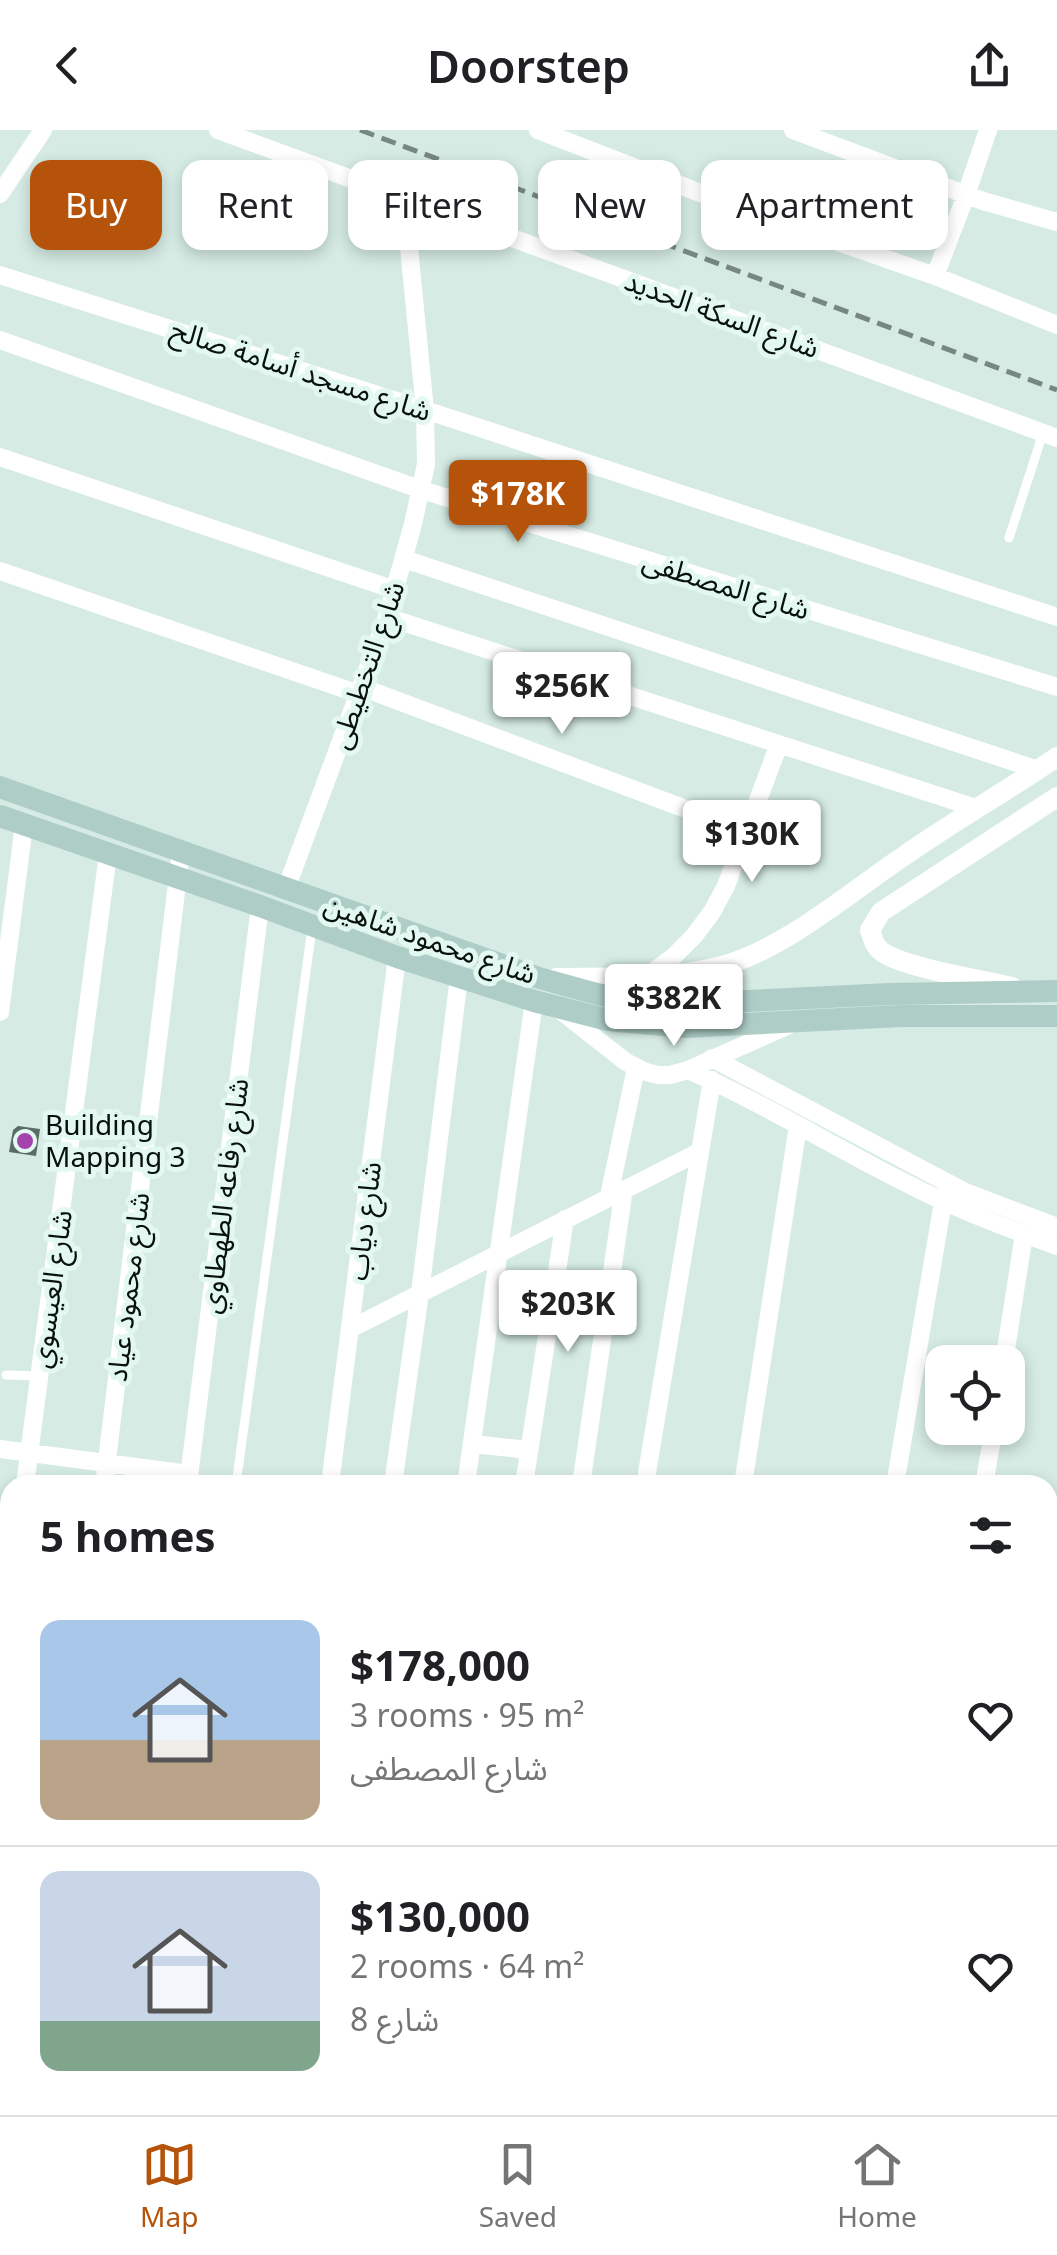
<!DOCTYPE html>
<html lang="en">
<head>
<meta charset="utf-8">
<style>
  body { margin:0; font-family:"Noto Sans","Noto Sans Arabic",sans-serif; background:#f2f2f2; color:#202124; height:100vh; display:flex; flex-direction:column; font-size:38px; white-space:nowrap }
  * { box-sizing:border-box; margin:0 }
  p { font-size:32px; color:#757577 }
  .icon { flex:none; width:55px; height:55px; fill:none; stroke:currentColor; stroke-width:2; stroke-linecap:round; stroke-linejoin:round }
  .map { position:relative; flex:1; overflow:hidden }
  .side { position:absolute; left:0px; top:1345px; width:1058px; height:640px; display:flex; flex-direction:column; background:#fff; border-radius:30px 30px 0 0; box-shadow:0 5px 15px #0003 }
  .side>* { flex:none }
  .top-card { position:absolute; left:30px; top:30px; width:998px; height:90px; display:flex; gap:20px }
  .fabs { position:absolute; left:925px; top:1215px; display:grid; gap:20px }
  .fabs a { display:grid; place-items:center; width:100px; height:100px; border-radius:20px; background:#fff; box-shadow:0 5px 15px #0003; font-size:50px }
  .price { position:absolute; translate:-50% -85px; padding:0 22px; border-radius:10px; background:#fff; color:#222; font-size:32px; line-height:65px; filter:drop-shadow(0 2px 5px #0008) }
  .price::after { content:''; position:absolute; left:50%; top:60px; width:30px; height:22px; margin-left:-15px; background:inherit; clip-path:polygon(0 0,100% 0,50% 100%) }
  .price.current { background:#b45309; color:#fff }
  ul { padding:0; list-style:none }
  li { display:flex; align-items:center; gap:30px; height:250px; padding:0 40px }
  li+li { border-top:2px solid #e0e0e0 }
  li span { display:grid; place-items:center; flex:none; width:280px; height:200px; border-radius:20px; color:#555 }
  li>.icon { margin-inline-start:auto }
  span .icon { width:120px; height:120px; fill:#fffc; stroke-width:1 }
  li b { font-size:42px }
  h2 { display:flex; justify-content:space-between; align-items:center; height:120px; padding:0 40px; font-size:42px }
  .chip { padding:0 35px; border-radius:20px; background:#fff; box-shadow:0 5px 15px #0003; font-size:35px; line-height:90px }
  .chip.current { background:#b45309; color:#fff }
  header { display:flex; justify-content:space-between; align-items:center; height:130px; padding:0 40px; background:#fff; font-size:45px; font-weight:600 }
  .tabs { display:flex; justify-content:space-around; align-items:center; height:140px; border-top:2px solid #e0e0e0; background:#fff; font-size:28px; color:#757577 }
  .tabs a { display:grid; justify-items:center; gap:5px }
  .tabs .current { color:#b45309 }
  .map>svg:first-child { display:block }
  .building { fill:#596c66 }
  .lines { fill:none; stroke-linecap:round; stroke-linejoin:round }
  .service { stroke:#fff; stroke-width:9 }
  .minor { stroke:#fff; stroke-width:18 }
  .tertiary { stroke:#fff; stroke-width:20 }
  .secondary { stroke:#aecdc6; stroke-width:22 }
  .rail { stroke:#788782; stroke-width:5; stroke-dasharray:15 8; stroke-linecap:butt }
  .poi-dot { fill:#a344ac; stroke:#e2f8f1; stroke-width:4 }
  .labels { text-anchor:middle; stroke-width:10; stroke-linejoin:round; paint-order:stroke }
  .street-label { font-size:28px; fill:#09110e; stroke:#e2f8f1 }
  .poi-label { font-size:28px; fill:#09110e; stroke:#e2f8f1; text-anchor:start }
</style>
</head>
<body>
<header><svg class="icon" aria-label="back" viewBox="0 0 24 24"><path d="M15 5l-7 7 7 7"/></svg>Doorstep<svg class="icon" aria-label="share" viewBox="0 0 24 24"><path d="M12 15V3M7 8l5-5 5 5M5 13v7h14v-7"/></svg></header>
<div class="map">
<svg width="1057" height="1985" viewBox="0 0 1057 1985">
  <rect width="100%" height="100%" fill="#d5ebe4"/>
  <!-- building -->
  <path class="building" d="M18 996 40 999 36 1026 9 1022 13 1000Z"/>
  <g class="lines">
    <!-- service -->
    <path class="service" d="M1009 408 1043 303
      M6 1245 39 1246
      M236 1355 312 798"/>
    <!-- minor -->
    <path class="minor" d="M218 0 1057 308
      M538 0 721 71 935 146 1057 195
      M793 0 983 71 1057 92
      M0 64 43 0
      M0 145 425 280 1057 487
      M935 146 966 65 988 0
      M0 210 422 360 1057 557
      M0 327 395 460
      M404 429 1038 640
      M0 441 359 564
      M387 487 976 678
      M361 557 747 702
      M286 759 387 487 413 394 426 334 425 280 404 67
      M649 845 673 827 694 806 712 782 726 756 779 614
      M561 881 626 932 646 942 658 945H670L688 940 789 895
      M0 882 24 695
      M712 928 965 1062 1057 1097
      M688 940C761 972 829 1014 900 1050 951 1077 1004 1097 1057 1116
      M609 1066 636 938
      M350 1199 699 1022
      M1004 1232 1024 1104
      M472 1314 529 1320
      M0 1319 189 1344
      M25 1355 108 724
      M104 1355 181 721
      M188 1355 260 776
      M330 1355 397 827
      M393 1355 420 1163 459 847
      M466 1355 534 871
      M524 1355 565 1089
      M581 1355 624 1059
      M645 1355 712 950
      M743 1355 798 995
      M895 1355 945 1060
      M984 1355 994 1298
      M1048 1505 1057 1444
      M0 1561 10 1480
      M172 1975 173 1985
      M676 1975 677 1985
      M759 1975 760 1985
      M842 1975 843 1985
      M922 1975 923 1985
      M1002 1975V1985"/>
    <!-- tertiary -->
    <path class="tertiary" d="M556 848C610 847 669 850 722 836 785 819 850 762 904 726 954 691 1007 661 1057 627
      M1012 857C984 850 900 837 881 821 874 815 873 809 870 800L881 782 1057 667
      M1048 1769 1057 1767
      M0 1954 10 1953"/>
    <!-- secondary -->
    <path class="secondary" d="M0 657 539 848 597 864 626 870 685 874 890 864 1057 861
      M0 686 260 776 397 827 534 871 608 890 686 897 900 886H1057"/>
    <!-- rail -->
    <path class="rail" d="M360 0 1057 260"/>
  </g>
  <!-- markers -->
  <circle class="poi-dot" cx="25" cy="1011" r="10"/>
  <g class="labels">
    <!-- street labels -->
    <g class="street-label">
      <text transform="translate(722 184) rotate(20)" y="10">شارع السكة الحديد</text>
      <text transform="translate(301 240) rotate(18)" y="10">شارع مسجد أسامة صالح</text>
      <text transform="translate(726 455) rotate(17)" y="10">شارع المصطفى</text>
      <text transform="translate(367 535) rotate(-71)" y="10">شارع التخطيطى</text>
      <text transform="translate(430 809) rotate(19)" y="10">شارع محمود شاهين</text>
      <text transform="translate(224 1066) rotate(-83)" y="10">شارع رفاعه الطهطاوي</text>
      <text transform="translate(364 1091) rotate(-83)" y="10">شارع دياب</text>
      <text transform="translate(128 1157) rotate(-83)" y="10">شارع محمود عياد</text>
      <text transform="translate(51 1159) rotate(-82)" y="10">شارع العيسوي</text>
    </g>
    <!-- poi labels -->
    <g class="poi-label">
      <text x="45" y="1005">Building<tspan x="45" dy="32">Mapping 3</tspan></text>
    </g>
  </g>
</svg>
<div class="fabs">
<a><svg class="icon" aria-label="locate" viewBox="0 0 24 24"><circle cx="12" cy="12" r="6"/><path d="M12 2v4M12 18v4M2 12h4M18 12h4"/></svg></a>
</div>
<b class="price current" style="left:518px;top:415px">$178K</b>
<b class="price" style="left:562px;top:607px">$256K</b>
<b class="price" style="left:752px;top:755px">$130K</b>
<b class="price" style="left:674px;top:919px">$382K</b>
<b class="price" style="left:568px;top:1225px">$203K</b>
<div class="top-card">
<a class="chip current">Buy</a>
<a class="chip">Rent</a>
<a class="chip">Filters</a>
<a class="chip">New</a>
<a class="chip">Apartment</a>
</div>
<section class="side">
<h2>5 homes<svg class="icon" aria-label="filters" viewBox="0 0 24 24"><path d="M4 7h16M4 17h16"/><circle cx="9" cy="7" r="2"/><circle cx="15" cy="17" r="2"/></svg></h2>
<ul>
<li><span style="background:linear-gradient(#a9c7e8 60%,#b9a48a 0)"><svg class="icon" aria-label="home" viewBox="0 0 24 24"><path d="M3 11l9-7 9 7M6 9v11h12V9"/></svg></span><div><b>$178,000</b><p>3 rooms · 95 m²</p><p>شارع المصطفى</p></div><svg class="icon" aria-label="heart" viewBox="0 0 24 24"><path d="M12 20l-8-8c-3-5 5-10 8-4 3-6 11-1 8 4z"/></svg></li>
<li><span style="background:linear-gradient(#c9d6e8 75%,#7fa58c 0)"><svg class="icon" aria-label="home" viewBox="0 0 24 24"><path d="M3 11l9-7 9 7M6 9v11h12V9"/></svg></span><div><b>$130,000</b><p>2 rooms · 64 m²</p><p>شارع 8</p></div><svg class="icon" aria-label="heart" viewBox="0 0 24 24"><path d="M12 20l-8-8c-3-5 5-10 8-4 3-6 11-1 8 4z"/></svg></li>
</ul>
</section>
</div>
<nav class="tabs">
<a class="current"><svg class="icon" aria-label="map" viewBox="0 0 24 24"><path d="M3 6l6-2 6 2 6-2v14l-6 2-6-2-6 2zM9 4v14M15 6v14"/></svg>Map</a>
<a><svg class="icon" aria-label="saved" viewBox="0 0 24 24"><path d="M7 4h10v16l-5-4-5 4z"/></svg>Saved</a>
<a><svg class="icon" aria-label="home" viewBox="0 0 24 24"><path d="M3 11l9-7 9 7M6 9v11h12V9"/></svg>Home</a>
</nav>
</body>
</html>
